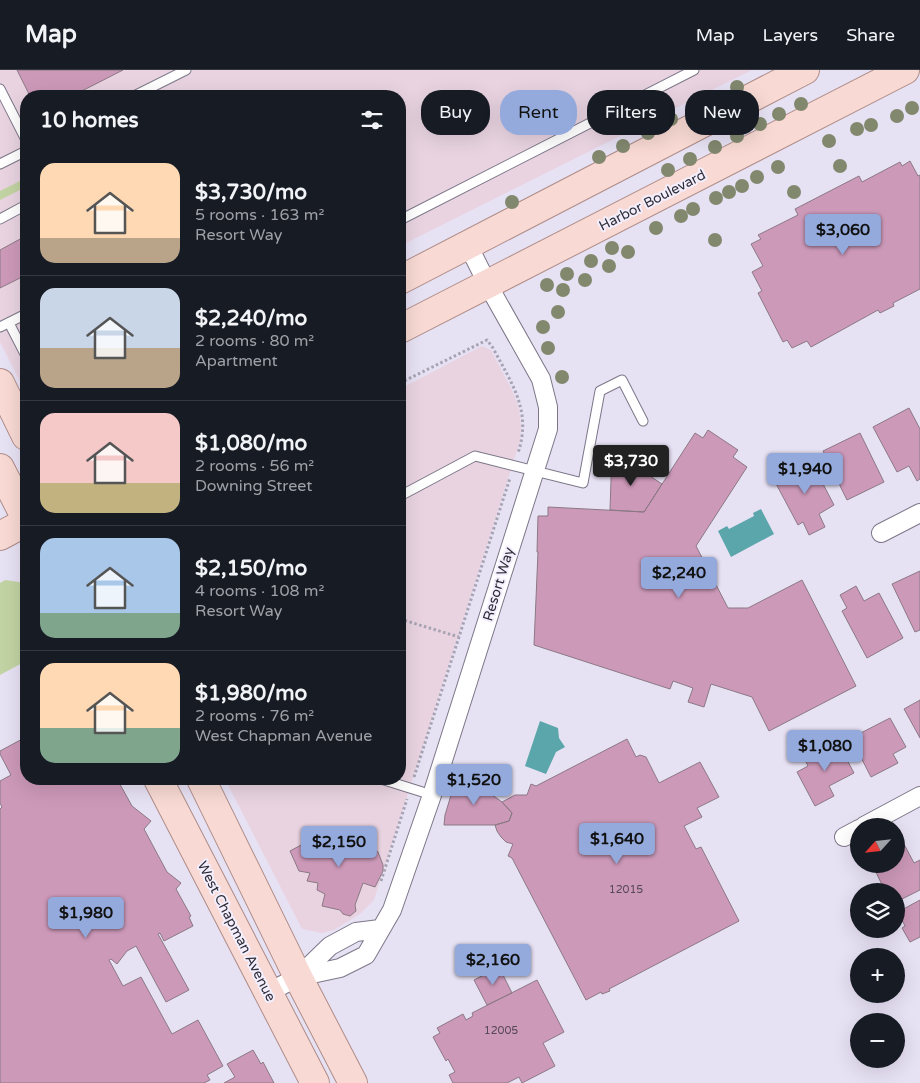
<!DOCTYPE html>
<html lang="en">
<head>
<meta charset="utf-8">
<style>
  body { margin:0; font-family:"Varela Round",sans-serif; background:#242831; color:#f1f3f6; height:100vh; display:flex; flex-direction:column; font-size:19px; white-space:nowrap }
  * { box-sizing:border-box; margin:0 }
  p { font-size:16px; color:#9ea1a6 }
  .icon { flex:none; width:28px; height:28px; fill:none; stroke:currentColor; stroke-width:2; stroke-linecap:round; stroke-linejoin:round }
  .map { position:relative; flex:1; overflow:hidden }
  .side { position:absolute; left:20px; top:20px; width:386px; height:695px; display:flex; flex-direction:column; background:#171b24; border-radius:20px; box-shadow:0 5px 20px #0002 }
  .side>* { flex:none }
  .hud { position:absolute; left:421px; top:20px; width:424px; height:45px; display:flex; gap:10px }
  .needle { width:32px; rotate:243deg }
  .fabs { position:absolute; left:850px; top:748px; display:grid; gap:10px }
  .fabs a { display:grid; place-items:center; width:55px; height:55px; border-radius:50%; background:#171b24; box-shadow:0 5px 20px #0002; font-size:25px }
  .price { position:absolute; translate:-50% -42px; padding:0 11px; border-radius:5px; background:#94aadc; color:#111; font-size:16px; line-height:32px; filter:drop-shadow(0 1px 2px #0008) }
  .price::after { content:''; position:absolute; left:50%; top:30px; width:15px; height:11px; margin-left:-8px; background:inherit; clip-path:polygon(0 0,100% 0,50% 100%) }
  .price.on { background:#222; color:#fff }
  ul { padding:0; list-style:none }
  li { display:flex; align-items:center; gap:15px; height:125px; padding:0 20px }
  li+li { border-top:1px solid #363941 }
  li span { display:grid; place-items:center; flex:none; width:140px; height:100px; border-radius:15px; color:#555 }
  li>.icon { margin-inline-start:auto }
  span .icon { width:60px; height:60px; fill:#fffc; stroke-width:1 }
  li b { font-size:21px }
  h2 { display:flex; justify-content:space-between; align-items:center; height:60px; padding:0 20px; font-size:21px }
  .pill { padding:0 18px; border-radius:20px; background:#171b24; box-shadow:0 5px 20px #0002; font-size:18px; line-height:45px }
  .pill.on { background:#94aadc; color:#111 }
  header { display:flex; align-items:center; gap:30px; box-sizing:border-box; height:70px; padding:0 25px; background:#171b24; border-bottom:1px solid #363941 }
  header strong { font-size:24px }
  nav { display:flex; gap:28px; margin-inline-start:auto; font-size:18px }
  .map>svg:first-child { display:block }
  .commercial { fill:#e9d3e1 }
  .green { fill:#c2d3a3 }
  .water { fill:#5ba6ab }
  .building { fill:#cd99b9; stroke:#8b7984 }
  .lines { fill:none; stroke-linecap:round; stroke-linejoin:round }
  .lane-casing { stroke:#7c7788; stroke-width:11 }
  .street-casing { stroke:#7c7788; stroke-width:20 }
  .primary-casing { stroke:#af8d88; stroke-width:30 }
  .path { stroke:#a7a3b2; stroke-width:3; stroke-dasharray:2.5 2.5; stroke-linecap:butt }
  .lane { stroke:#fff; stroke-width:9 }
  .street { stroke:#fff; stroke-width:18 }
  .primary { stroke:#f8d9d3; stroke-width:28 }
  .tree { fill:#82886e }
  .labels { text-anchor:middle; stroke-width:4; stroke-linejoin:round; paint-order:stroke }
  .number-label { font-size:11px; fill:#564856 }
  .street-label { font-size:14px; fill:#2f2d35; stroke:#f3effe }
</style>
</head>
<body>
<header>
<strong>Map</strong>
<nav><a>Map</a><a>Layers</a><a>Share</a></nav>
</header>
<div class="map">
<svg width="920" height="1013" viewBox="0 0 920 1013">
  <rect width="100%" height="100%" fill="#e7e1f4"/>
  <!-- commercial -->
  <path class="commercial" d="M0 0H752L400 176V26H26V323L0 272Z
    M482 276 491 280 512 320 519 338 521 356 520 371 374 830 360 844 334 860 322 863 302 859 225 709H400V319Z"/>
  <!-- green -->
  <path class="green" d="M26 108V117L0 130V121Z
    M5 510 26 513V591L0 605V513Z"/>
  <!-- water -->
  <path class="water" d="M761 439 774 464 731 487 718 461 727 456 729 459 754 446 753 443Z
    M540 651 558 658 559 668 565 677 556 682 546 704 525 696Z"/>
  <!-- building -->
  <path class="building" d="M17 0H123L72 26H30Z
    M910 91 918 106 920 105V219L893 233 894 236 880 243 878 240 811 277 807 271 792 278 787 270 783 272 758 223 762 221 752 202 763 196 751 174 761 169 758 165 798 145 795 139 859 106 862 112 900 92 902 96Z
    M22 168 26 176V205L0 218V180Z
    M909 338 920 359V409L917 411 909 396 897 402 873 357Z
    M708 360 738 380 733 387 747 397 696 476 728 538H748L802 510 856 616 769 661 752 627 711 614 704 637 688 632 693 618 673 611 670 619 534 575 538 482H537L538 446H548V437L644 442 695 363 703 368Z
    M860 363 884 412 847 430 823 381Z
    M612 381 662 414 644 442 610 440Z
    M810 389 834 435 819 444 825 457 809 465 803 452 798 455 773 408Z
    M920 501V560L915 562 892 514Z
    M856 516 864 531 879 523 903 568 867 588 842 541 847 538 840 525Z
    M920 630V668L904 639Z
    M890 648 906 677 893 684 898 693 871 707 851 668Z
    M26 667V709H117L132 736 151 751 144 759 167 802 181 813 176 819 191 846 189 847 193 856 164 871 160 863 158 864 189 920 166 932 136 876 127 881 117 894 111 889 109 890 123 916 141 907 172 964 198 950 223 996 207 1005 210 1010 204 1013H0V739L2 737 0 733V711L11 705 0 684V681Z
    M627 669 636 687 640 685 646 687 659 713 700 692 719 727 697 738 702 747 684 756 696 779 701 777 739 851 609 919 610 921 602 924 601 922 586 930 512 788 508 786 513 774 506 772 501 767 497 761 495 755 509 751 512 743 502 732 515 725H527L531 714 536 716Z
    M837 671 854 703 829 716 834 726 815 736 797 702 808 696 804 688Z
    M463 704 502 732 512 743 509 751 495 755H444L445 745 455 712Z
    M327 761 346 766V764L361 769V773L370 775 378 782 383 795V801L375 817 363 813 355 835 356 841 350 846 343 844 340 840 322 836 325 824 317 820 318 813 307 811 310 803 299 801 290 781Z
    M905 776 914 793 920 790V820L896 832V821H885L872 794H896V781Z
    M920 830V867L910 872 902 858 905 856 898 842Z
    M499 897 512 923 487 935 474 910Z
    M537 910 564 962 543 973 555 996 522 1013 519 1007 507 1013H453L449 1005 455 1002 448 989 446 991 433 967 440 963 437 958 463 944 466 950 473 946 472 943Z
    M253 980 261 994 263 992 274 1013H224L235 1007 227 994Z"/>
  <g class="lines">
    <!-- lane casing -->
    <g class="lane-casing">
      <path id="lane" d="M0 19 26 70
        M134 26 186 0
        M0 94 26 81
        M0 149 26 135
        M400 150 694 0
        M9 253 26 286
        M0 257 26 244
        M400 426 475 386 583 413 600 321 622 310 643 351
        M381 709 432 725"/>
    </g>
    <!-- street casing -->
    <g class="street-casing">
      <path id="street" d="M881 463 920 443
        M864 756 920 726
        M844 767 859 759
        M298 907 340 898 366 885 392 840 432 725 548 359V337L541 309 488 215 468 175
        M269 922 298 907 330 876 356 862 380 859"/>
    </g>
    <!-- primary casing -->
    <g class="primary-casing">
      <path id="primary" d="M400 210 805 0
        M400 259 905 0
        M0 313 26 366
        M0 398 26 449
        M0 466 26 452
        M158 709 315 1013
        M201 709 298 907 353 1013"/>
    </g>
    <!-- path -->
    <path class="path" d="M400 313 487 270 493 278C512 314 532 341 518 383
      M400 549 459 567
      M414 707 510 408
      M381 811 407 729"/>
    <!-- lane -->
    <use href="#lane" class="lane"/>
    <!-- street -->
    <use href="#street" class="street"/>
    <!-- primary -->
    <use href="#primary" class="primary"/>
  </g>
  <!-- trees -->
  <g class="tree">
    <circle cx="737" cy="17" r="7"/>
    <circle cx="801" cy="34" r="7"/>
    <circle cx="912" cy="38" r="7"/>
    <circle cx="694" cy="39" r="7"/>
    <circle cx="779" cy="44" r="7"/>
    <circle cx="897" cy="46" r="7"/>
    <circle cx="671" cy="49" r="7"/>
    <circle cx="760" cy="54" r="7"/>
    <circle cx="871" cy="55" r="7"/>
    <circle cx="857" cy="59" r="7"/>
    <circle cx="648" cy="63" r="7"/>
    <circle cx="737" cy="66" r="7"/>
    <circle cx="829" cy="71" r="7"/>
    <circle cx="623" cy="76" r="7"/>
    <circle cx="715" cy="77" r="7"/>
    <circle cx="599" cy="87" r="7"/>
    <circle cx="690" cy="89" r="7"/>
    <circle cx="840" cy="96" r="7"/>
    <circle cx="778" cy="97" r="7"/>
    <circle cx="668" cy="100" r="7"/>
    <circle cx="757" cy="107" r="7"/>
    <circle cx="742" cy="116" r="7"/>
    <circle cx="729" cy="122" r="7"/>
    <circle cx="794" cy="122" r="7"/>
    <circle cx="716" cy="128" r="7"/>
    <circle cx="512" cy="132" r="7"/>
    <circle cx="693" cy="139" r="7"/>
    <circle cx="681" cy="146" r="7"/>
    <circle cx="656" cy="158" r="7"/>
    <circle cx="715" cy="170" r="7"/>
    <circle cx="612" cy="178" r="7"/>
    <circle cx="628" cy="182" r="7"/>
    <circle cx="591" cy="191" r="7"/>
    <circle cx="609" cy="196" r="7"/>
    <circle cx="567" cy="204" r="7"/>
    <circle cx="585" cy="210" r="7"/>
    <circle cx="547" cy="215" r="7"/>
    <circle cx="563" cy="220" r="7"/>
    <circle cx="558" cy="242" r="7"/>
    <circle cx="543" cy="257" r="7"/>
    <circle cx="548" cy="278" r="7"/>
    <circle cx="562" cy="307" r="7"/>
  </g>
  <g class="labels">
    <!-- number labels -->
    <g class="number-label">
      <text x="626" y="823">12015</text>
      <text x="501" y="964">12005</text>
    </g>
    <!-- street labels -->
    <g class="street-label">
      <text transform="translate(652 130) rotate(-27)" y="5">Harbor Boulevard</text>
      <text transform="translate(498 514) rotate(-73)" y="5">Resort Way</text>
      <text transform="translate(237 861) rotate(63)" y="5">West Chapman Avenue</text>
    </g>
  </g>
</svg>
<div class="fabs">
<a><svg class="needle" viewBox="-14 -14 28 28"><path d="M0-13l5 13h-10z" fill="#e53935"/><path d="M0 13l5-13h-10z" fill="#9ea1a6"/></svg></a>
<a><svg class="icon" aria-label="layers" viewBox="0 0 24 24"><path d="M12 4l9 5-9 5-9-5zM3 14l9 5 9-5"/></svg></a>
<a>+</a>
<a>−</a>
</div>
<b class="price" style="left:843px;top:186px">$3,060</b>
<b class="price on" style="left:631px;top:417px">$3,730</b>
<b class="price" style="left:805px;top:425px">$1,940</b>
<b class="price" style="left:679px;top:529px">$2,240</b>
<b class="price" style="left:825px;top:702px">$1,080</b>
<b class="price" style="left:474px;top:736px">$1,520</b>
<b class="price" style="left:617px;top:795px">$1,640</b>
<b class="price" style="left:339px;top:798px">$2,150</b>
<b class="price" style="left:86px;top:869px">$1,980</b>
<b class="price" style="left:493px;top:916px">$2,160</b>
<div class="hud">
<a class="pill">Buy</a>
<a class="pill on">Rent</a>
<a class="pill">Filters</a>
<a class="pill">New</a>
</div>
<section class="side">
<h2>10 homes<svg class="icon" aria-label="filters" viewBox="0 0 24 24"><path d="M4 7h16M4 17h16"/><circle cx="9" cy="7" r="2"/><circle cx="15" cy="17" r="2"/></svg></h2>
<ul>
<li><span style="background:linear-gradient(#ffd9b3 75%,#b9a48a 0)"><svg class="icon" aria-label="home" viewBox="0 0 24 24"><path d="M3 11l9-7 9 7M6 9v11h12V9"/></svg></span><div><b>$3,730/mo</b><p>5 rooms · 163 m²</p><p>Resort Way</p></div></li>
<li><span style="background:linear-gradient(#c9d6e8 60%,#b9a48a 0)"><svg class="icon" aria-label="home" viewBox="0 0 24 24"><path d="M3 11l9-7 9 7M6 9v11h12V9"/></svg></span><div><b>$2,240/mo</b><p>2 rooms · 80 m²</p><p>Apartment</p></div></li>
<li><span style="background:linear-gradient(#f6c9c9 70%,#c2b280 0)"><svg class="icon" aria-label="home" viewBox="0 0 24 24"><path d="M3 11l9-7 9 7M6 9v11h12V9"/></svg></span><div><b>$1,080/mo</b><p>2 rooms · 56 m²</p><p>Downing Street</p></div></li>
<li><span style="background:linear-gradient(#a9c7e8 75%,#7fa58c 0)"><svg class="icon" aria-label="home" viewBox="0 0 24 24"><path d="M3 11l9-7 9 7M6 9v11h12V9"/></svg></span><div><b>$2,150/mo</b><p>4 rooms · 108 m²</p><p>Resort Way</p></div></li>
<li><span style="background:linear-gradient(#ffd9b3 65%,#7fa58c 0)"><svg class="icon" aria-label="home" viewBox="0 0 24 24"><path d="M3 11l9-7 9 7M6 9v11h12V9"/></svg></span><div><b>$1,980/mo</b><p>2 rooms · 76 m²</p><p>West Chapman Avenue</p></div></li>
</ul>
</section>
</div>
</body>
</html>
